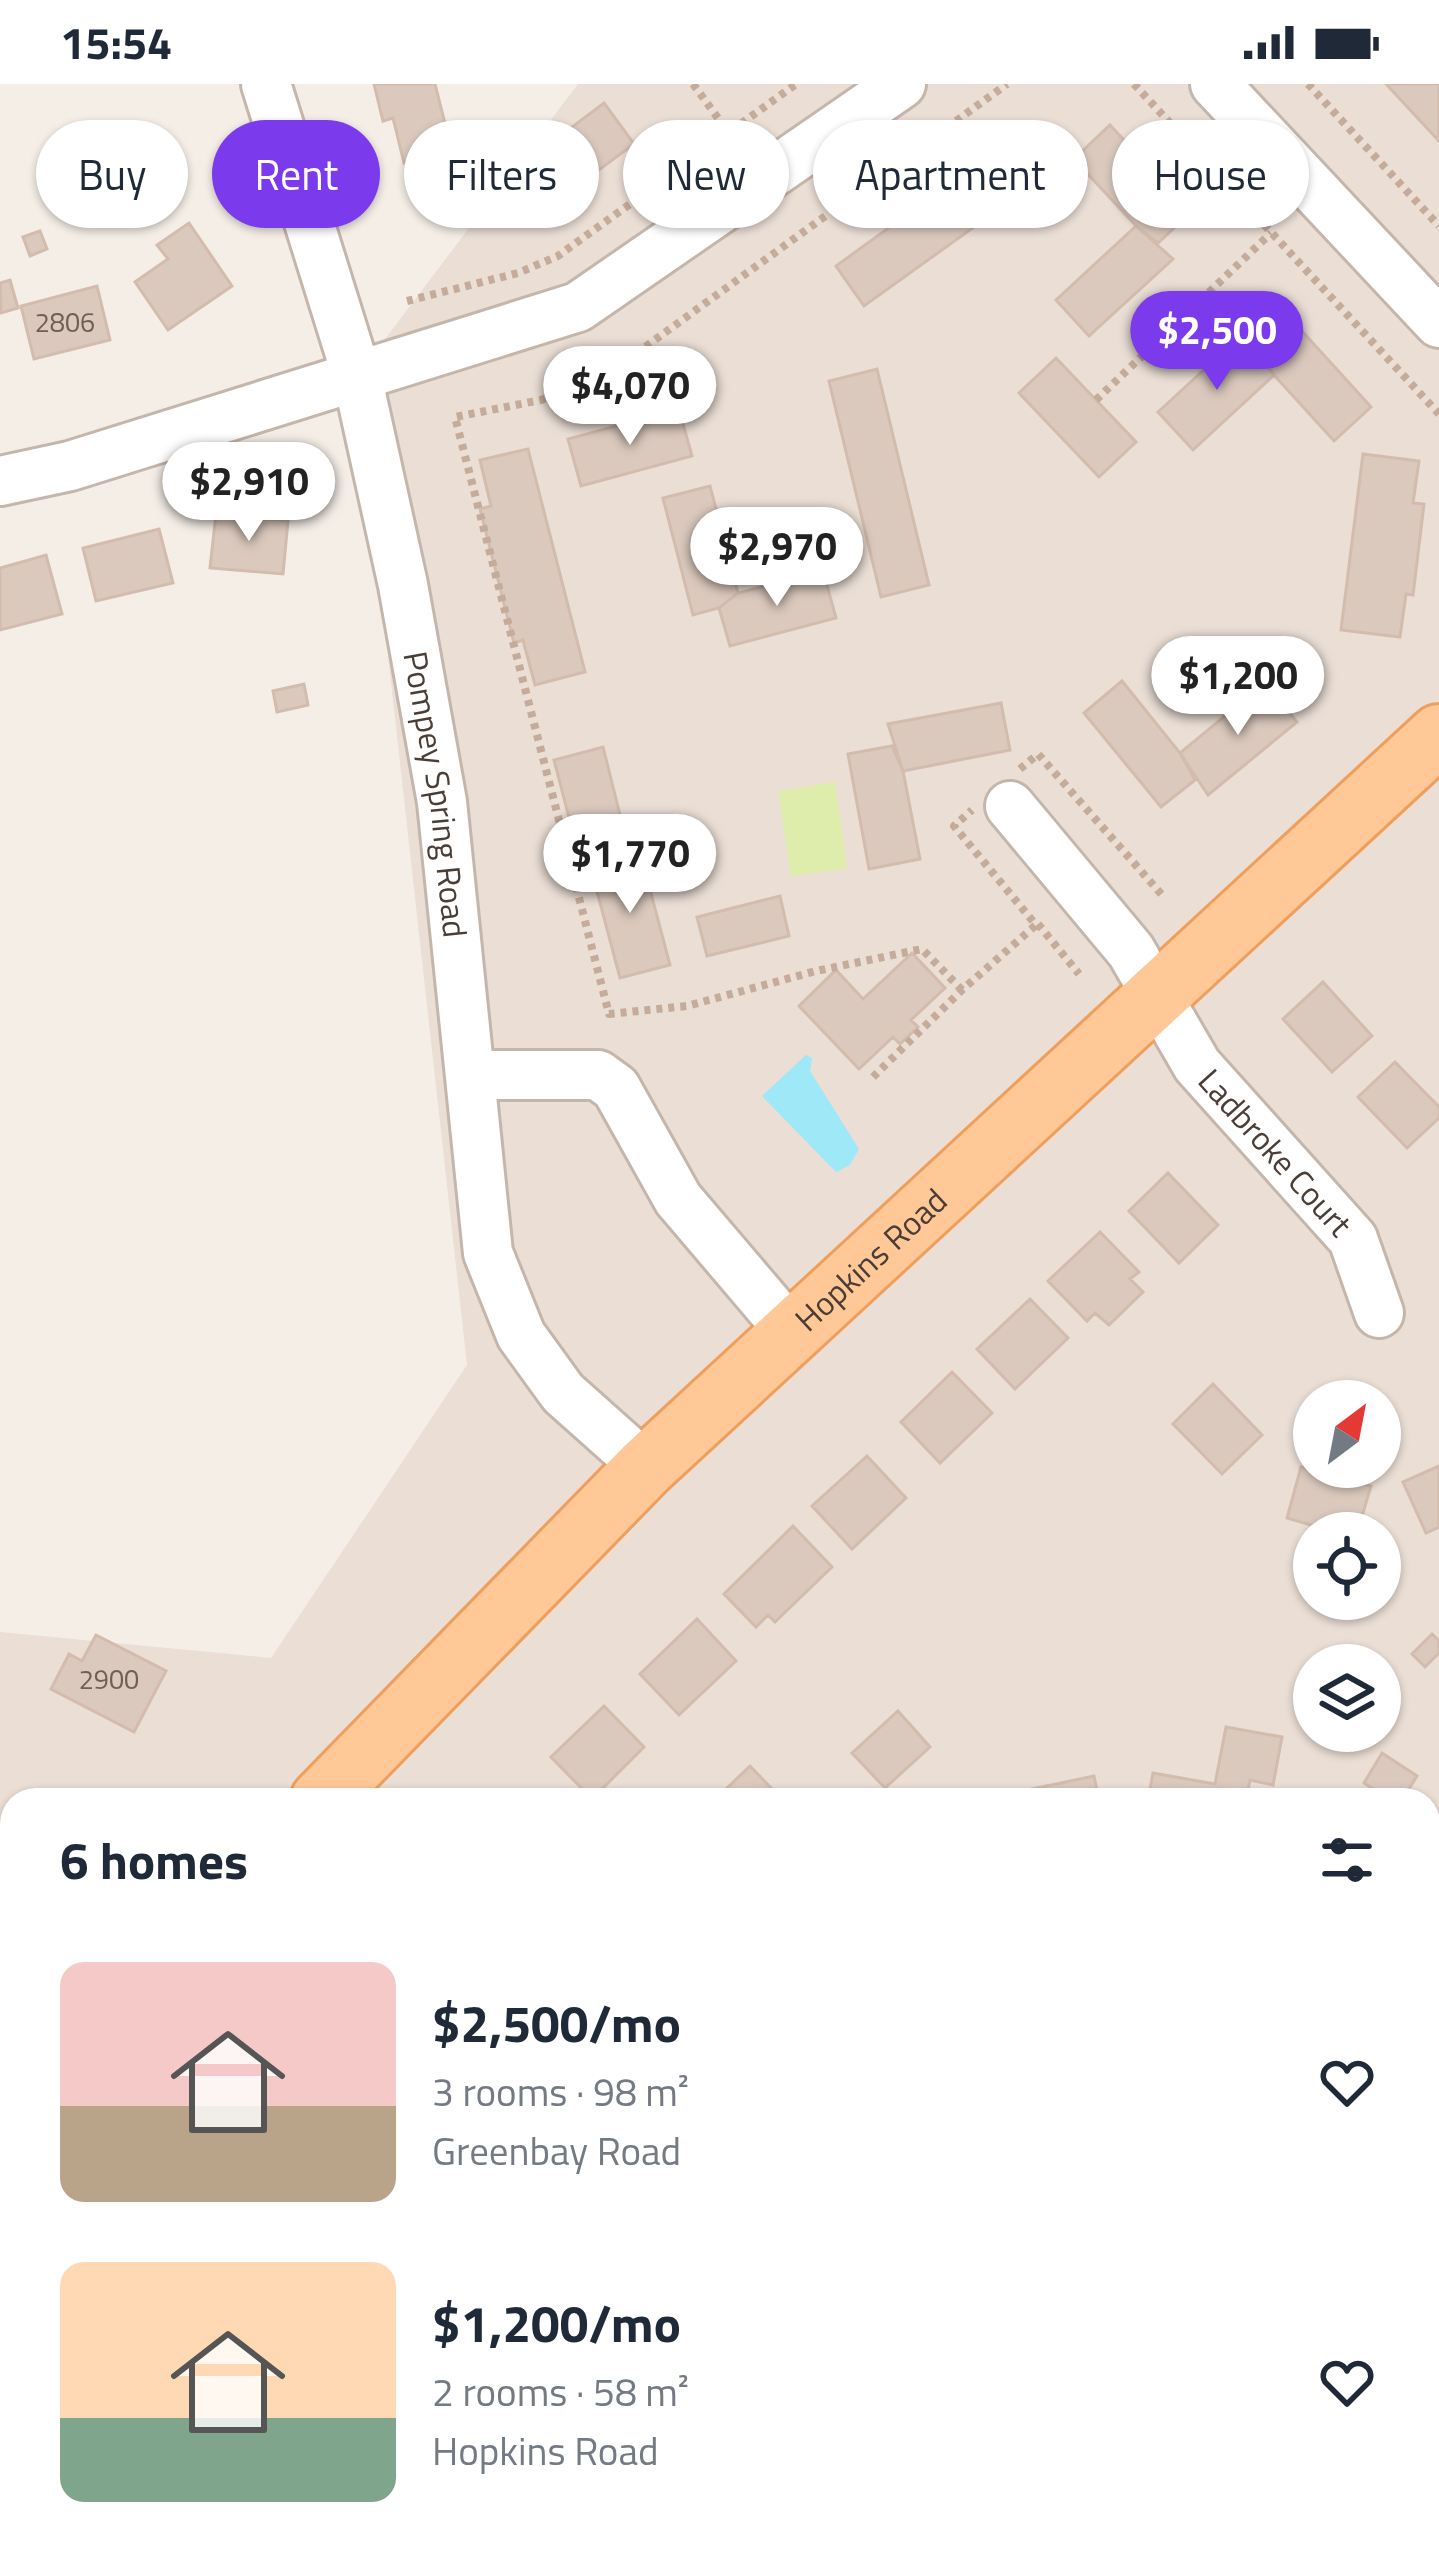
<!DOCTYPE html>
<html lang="en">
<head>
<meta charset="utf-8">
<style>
  body { margin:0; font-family:"Titillium Web",sans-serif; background:#f2f2f3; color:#1f2937; height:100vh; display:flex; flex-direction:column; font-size:45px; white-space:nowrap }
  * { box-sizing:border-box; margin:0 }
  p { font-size:39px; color:#747a83 }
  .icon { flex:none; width:66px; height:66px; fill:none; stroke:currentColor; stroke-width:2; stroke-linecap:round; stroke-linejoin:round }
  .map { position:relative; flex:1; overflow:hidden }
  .panel { position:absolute; left:0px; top:1704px; width:1440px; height:768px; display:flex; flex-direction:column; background:#fff; border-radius:36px 36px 0 0; box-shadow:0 3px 9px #0004 }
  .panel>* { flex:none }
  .guide { position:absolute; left:36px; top:36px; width:1368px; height:108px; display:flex; gap:24px }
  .needle { width:78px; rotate:32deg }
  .fabs { position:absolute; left:1293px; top:1296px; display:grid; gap:24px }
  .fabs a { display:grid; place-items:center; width:108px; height:108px; border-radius:50%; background:#fff; box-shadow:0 3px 9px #0004; font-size:60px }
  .price { position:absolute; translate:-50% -102px; padding:0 27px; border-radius:42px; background:#fff; color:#222; font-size:39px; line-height:78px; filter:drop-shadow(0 3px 6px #0008) }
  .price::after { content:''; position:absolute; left:50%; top:72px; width:36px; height:27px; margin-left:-18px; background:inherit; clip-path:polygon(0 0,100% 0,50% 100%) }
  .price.active { background:#7c3aed; color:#fff }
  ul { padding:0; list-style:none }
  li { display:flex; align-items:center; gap:36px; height:300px; padding:0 60px }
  li span { display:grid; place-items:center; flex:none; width:336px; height:240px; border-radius:24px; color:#555 }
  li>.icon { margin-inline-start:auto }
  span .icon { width:144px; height:144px; fill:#fffc; stroke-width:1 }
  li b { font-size:51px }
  h2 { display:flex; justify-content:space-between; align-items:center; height:144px; padding:0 60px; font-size:51px }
  .chip { padding:0 42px; border-radius:54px; background:#fff; box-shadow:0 3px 9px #0004; font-size:42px; line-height:108px }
  .chip.active { background:#7c3aed; color:#fff }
  .status { display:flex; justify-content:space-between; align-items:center; height:84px; padding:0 60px; background:#fff; direction:ltr }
  .status svg { height:33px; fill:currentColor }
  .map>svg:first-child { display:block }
  .residential { fill:#eaded5; fill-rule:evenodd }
  .green { fill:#dfedac }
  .water { fill:#9ee8f7 }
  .building { fill:#dbc9be; stroke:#d3bcae; stroke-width:3 }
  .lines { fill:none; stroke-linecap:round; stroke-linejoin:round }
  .minor-casing { stroke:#c5b6ac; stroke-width:54 }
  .major-casing { stroke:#ef9f5b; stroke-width:66 }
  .path { stroke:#c5ab99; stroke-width:8; stroke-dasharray:6 6; stroke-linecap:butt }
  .minor { stroke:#fff; stroke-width:48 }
  .major { stroke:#ffc896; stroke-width:60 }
  .labels { text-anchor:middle; stroke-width:10; stroke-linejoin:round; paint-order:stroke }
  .number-label { font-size:27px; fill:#6e6057 }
  .street-label { font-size:33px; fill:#493d35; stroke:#fff }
</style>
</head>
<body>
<div class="status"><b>15:54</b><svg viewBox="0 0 49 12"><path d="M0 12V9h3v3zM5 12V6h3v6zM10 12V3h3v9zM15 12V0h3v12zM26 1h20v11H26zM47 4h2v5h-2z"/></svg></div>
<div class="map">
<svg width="1439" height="2472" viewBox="0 0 1439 2472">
  <rect width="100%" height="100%" fill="#f5eee7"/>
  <!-- residential -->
  <path class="residential" d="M578 0H1439V2472H0V1548L271 1574 467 1281 357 292ZM1314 1317H1380V1383H1314ZM1314 1449H1380V1515H1314ZM1314 1581H1380V1647H1314ZM12 1716H1428V2460H12Z"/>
  <!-- green -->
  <path class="green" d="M835 698 847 784 791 792 778 707Z"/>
  <!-- water -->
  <path class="water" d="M806 971 812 974 810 987 859 1065 850 1081 836 1088 762 1012Z"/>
  <!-- building -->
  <path class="building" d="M374 0H435L452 67 404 79 393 34 383 37Z
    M1386 0H1439V57Z
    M604 19 634 60 542 128 512 88Z
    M1110 41 1191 128 1158 159 1136 142 1074 75Z
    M1020 49 1049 89 864 222 836 182Z
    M189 139 232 202 168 246 135 198 168 175 157 161Z
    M1136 142 1173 175 1089 252 1056 216Z
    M40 147 47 165 30 172 23 153Z
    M10 196 18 224 1 229 0 199Z
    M97 202 110 256 34 275 21 222Z
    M1291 235 1371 323 1334 357 1274 291 1258 266Z
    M1243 250 1274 291 1193 366 1158 328Z
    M1056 274 1136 358 1099 393 1019 309Z
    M877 285 929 501 881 513 829 297Z
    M679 325 692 372 581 402 568 355Z
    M528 365 585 588 535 601 523 556 514 559 480 425 491 422 480 376Z
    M1363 370 1419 377 1413 419 1424 420 1413 511 1406 510 1400 553 1341 546Z
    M710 402 738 509 719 524 693 531 663 414Z
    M216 430 288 437 283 490 210 484Z
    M159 445 173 499 96 517 83 464Z
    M46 471 62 530 0 546V484Z
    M823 487 836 534 730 562 719 524 738 509Z
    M1122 597 1180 669 1195 696 1161 723 1084 629Z
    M1265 599 1297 638 1208 711 1180 669Z
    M304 600 308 621 277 628 273 607Z
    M1001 619 1010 666 903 687 888 640Z
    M892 662 903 687 920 775 869 785 848 670Z
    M603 663 630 771 583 787 554 676Z
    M640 768 670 881 620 894 591 785Z
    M780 812 789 852 707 872 697 833Z
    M912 869 945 904 911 936 918 943 900 960 893 953 859 985 799 922 836 886 863 915Z
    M1323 898 1372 952 1332 988 1283 935Z
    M1395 978 1439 1023V1034L1407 1064 1358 1013Z
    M1168 1089 1218 1141 1179 1179 1129 1127Z
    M1100 1148 1139 1188 1130 1195 1143 1208 1109 1241 1095 1229 1087 1237 1048 1197Z
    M1030 1215 1068 1254 1015 1305 977 1265Z
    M952 1288 992 1329 940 1379 901 1338Z
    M1213 1300 1262 1351 1222 1390 1173 1340Z
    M867 1372 906 1414 852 1465 812 1422Z
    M1439 1382V1443L1426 1449 1403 1398Z
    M1301 1383 1371 1402 1357 1449H1338L1287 1434Z
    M793 1442 832 1483 775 1538 768 1531 756 1543 724 1510Z
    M697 1535 736 1577 679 1631 640 1590Z
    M1432 1550 1439 1557V1569L1425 1583 1412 1570Z
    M96 1551 166 1587 134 1648 51 1605 69 1570 82 1577Z
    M604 1622 644 1663 592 1715 551 1673Z
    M898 1627 930 1663 885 1704 852 1669Z
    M1226 1643 1282 1653 1273 1701 1250 1696 1246 1716H1148L1153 1689 1215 1700Z
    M1382 1669 1417 1692 1402 1716H1391L1364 1699Z
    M750 1682 775 1708 767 1716H737L726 1705Z
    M1094 1692 1099 1716H1020L1018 1708Z
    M1428 1791 1439 1795V1854L1428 1850Z
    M12 1832V1921L0 1915V1835L9 1837Z
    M1428 2062 1439 2066V2126L1428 2122Z
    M1428 2372 1439 2374V2432L1428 2430Z"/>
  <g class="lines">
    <!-- minor casing -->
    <g class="minor-casing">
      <g id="minor">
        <path id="s1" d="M266 0 357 292 403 501 442 718 488 1169 521 1251 563 1309 646 1383"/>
        <path d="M1215 0 1439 239"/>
        <path d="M0 397 70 382 578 223 901 0"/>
        <path id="s2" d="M1010 722 1131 867 1197 981 1353 1155 1379 1229"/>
        <path d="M472 991H598L616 1004 678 1115 792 1249"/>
        <path d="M1428 1958 1439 1962"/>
        <path d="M1172 2460 1198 2472"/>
      </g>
    </g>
    <!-- major casing -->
    <g class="major-casing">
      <g id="major">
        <path id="s3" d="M321 1716 646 1383 1439 651"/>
        <path d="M0 2219 12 2196"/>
      </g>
    </g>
    <!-- path -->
    <path class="path" d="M693 0 729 49
      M1134 0 1439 330
      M1308 0 1439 142
      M407 217 518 189 558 172 796 0
      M1096 316 1271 149
      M1020 685 1038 670 1163 812
      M1038 840 1079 890
      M962 906 922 865 816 887 687 922 609 930 455 333 541 316 612 287 1007 0
      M873 993 962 906 1036 841 954 742 972 726"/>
    <!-- minor -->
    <use href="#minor" class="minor"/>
    <!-- major -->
    <use href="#major" class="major"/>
  </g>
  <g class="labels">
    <!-- number labels -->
    <g class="number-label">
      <text x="65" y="248">2806</text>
      <text x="109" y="1605">2900</text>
    </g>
    <!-- street labels -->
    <g class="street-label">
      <text dy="12" stroke="none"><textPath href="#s1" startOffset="732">Pompey Spring Road</textPath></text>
      <text dy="12" stroke="none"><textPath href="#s2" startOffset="438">Ladbroke Court</textPath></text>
      <text dy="12" stroke="none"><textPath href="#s3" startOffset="771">Hopkins Road</textPath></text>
    </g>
  </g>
</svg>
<div class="fabs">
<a><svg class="needle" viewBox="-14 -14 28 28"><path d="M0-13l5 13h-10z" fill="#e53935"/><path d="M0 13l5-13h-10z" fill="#747a83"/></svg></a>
<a><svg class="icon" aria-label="locate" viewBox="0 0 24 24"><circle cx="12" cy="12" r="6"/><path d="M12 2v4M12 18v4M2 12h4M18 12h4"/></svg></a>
<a><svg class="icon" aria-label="layers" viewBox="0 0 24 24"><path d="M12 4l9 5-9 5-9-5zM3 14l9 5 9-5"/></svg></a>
</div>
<b class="price active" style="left:1217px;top:309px">$2,500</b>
<b class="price" style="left:630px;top:364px">$4,070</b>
<b class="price" style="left:249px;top:460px">$2,910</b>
<b class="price" style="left:777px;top:525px">$2,970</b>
<b class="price" style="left:1238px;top:654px">$1,200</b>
<b class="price" style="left:630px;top:832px">$1,770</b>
<div class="guide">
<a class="chip">Buy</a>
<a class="chip active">Rent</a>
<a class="chip">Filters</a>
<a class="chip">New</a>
<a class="chip">Apartment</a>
<a class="chip">House</a>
</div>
<section class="panel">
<h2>6 homes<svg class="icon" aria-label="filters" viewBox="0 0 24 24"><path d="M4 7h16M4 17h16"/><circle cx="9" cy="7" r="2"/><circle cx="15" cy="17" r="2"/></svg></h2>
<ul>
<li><span style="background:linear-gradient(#f6c9c9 60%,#b9a48a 0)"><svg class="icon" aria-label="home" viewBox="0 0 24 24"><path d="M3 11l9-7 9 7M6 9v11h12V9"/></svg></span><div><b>$2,500/mo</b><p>3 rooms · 98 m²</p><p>Greenbay Road</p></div><svg class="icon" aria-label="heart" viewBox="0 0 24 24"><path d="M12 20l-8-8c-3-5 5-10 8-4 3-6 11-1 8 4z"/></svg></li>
<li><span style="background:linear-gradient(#ffd9b3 65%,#7fa58c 0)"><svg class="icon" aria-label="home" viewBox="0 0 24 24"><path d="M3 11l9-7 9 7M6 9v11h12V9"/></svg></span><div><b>$1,200/mo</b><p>2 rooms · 58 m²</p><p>Hopkins Road</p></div><svg class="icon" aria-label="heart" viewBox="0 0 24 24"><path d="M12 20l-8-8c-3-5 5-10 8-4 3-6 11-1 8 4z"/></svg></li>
</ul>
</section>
</div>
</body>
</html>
